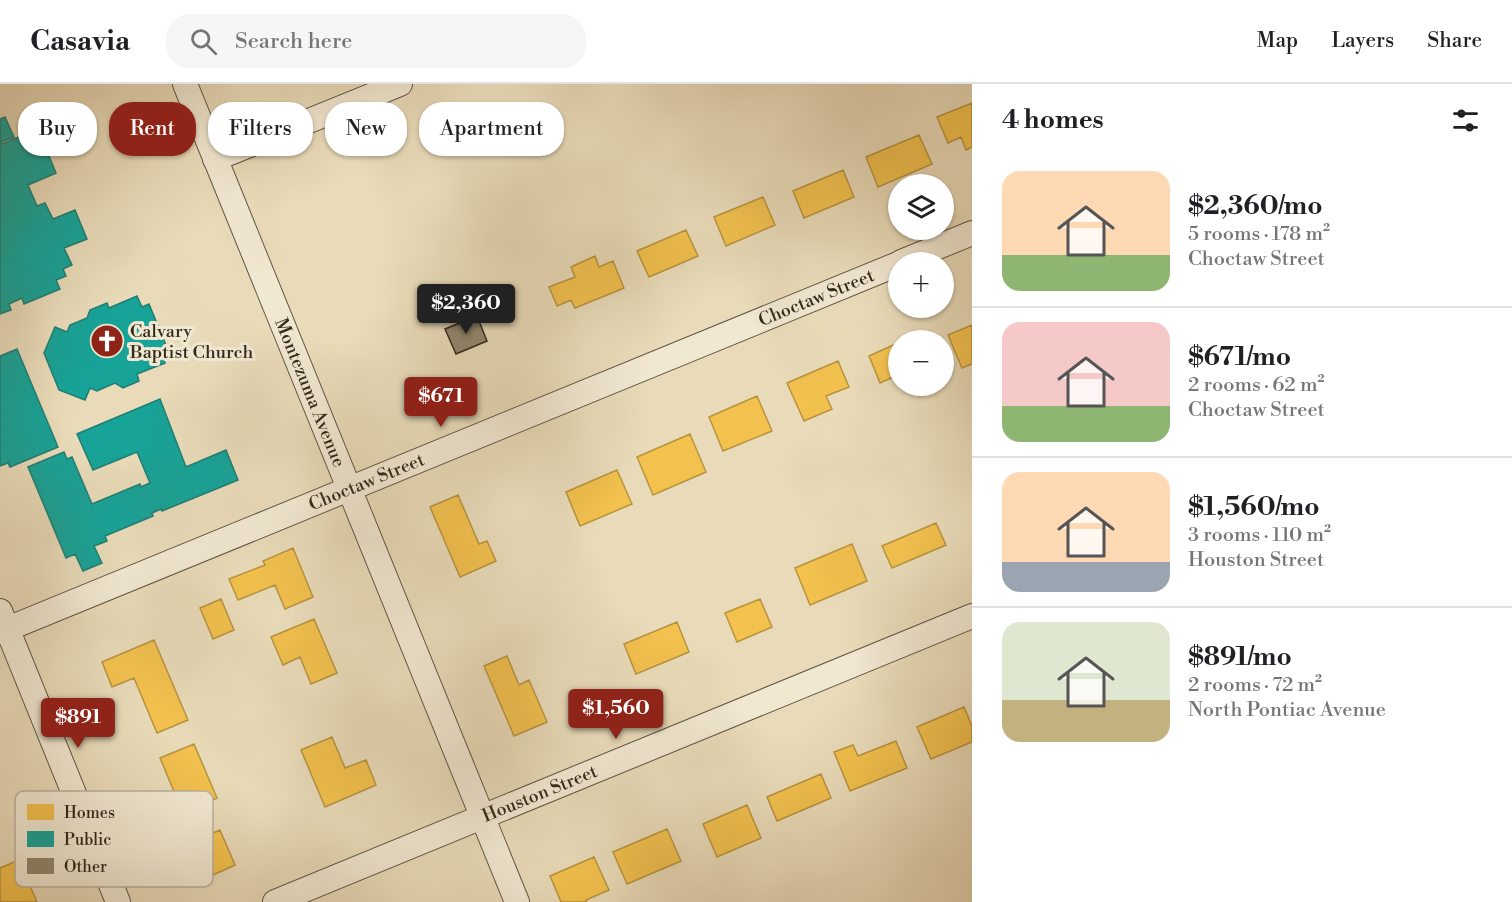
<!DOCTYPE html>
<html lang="en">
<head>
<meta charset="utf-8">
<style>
  body { margin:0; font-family:"Libre Bodoni",serif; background:#f6f6f6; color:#202124; height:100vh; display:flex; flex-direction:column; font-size:22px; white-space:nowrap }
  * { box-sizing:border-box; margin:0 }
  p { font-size:20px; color:#757577 }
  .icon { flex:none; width:33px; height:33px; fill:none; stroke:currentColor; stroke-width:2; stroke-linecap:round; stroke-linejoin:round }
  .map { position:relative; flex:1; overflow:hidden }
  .sheet { display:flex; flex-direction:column; background:#fff; width:540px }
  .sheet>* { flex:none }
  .top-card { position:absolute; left:18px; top:18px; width:570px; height:54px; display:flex; gap:12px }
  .buttons { position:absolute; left:888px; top:90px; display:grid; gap:12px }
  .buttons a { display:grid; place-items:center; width:66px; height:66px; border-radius:50%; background:#fff; box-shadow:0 2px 4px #0004; font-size:30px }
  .price { position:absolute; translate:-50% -51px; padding:0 14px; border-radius:6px; background:#8f2418; color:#fff; font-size:20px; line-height:39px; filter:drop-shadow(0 2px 3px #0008) }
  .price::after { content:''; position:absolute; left:50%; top:36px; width:18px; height:14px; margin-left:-9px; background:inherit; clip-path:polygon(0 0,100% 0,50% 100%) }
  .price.active { background:#222; color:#fff }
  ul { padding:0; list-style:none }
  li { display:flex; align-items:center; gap:18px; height:150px; padding:0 30px }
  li+li { border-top:2px solid #e0e0e0 }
  li span { display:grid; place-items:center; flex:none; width:168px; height:120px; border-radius:18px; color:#555 }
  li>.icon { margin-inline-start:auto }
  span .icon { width:72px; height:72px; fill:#fffc; stroke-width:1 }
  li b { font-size:26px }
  h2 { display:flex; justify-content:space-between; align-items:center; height:72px; padding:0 30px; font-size:26px }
  .tag { padding:0 21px; border-radius:24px; background:#fff; box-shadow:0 2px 4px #0004; font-size:21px; line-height:54px }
  .tag.active { background:#8f2418; color:#fff }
  header { display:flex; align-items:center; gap:36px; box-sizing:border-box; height:84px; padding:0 30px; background:#fff; border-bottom:2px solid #e0e0e0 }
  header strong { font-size:28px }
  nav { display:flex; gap:33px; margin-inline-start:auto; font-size:21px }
  .search { width:420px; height:54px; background:#f6f6f6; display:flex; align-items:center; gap:15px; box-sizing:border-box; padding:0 21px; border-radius:24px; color:#757577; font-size:22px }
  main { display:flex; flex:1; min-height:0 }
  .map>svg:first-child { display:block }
  .homes { fill:#f2c14e; stroke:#b8933f; stroke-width:1.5 }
  .public { fill:#17a398; stroke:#1f7e73; stroke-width:1.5 }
  .building { fill:#91866e; stroke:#32291d; stroke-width:1.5 }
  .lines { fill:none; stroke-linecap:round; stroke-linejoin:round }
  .minor-casing { stroke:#605644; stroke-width:26 }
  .minor { stroke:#f1e8d2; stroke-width:24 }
  .labels { text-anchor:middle; stroke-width:6; stroke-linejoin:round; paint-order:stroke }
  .street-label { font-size:18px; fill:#32291d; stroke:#f1e8d2 }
  .poi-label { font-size:18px; fill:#32291d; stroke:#f1e8d2; text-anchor:start }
  .key { fill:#f1e8d2; stroke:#b8af9c; stroke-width:1.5 }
  .key-label { font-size:16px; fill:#32291d }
</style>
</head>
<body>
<header>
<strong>Casavia</strong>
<div class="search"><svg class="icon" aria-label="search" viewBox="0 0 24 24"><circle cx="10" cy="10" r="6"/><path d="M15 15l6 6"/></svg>Search here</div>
<nav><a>Map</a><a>Layers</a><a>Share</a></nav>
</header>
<main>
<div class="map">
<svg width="972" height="818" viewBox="0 0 972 818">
  <rect width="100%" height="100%" fill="#e9dbb9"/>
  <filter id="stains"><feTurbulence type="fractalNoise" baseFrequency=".00333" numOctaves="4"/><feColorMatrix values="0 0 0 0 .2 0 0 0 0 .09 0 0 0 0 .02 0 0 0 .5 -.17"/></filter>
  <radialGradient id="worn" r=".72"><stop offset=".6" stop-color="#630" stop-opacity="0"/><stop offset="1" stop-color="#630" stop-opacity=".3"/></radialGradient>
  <!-- homes -->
  <path class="homes" d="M972 19V63L966 66 961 53 948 59 937 33Z
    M919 51 932 80 878 103 866 73Z
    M843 86 854 113 804 134 793 107Z
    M763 113 775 141 726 162 714 133Z
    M686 146 698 172 649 193 637 167Z
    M595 172 599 183 613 177 624 204 575 224 571 216 557 222 549 203 575 193 571 183Z
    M972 241V280L962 284 948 251Z
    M925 248 928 256H904Z
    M898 259V291L880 299 869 272Z
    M838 277 849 303 826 312 832 325 804 337 787 299Z
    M757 312 772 347 723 367 709 333Z
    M690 350 706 388 653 411 637 373Z
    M617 386 632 420 580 442 566 408Z
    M458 411 479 460 487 457 496 477 460 493 430 423Z
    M936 439 946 461 892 484 882 462Z
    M852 460 867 497 810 521 795 484Z
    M293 464 313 513 285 525 275 501 238 516 229 495 265 481 263 477Z
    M221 515 234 546 213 555 200 524Z
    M760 515 772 543 737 558 725 529Z
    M314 535 337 589 311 600 300 573 283 581 271 553Z
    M677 538 689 568 636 590 624 560Z
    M154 556 188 636 157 649 134 594 112 603 102 578Z
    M507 572 519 601 529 596 547 638 514 652 484 582Z
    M964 623 972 642V658L931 675 917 643Z
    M332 653 345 684 366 676 376 701 325 723 301 666Z
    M896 657 907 684 850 707 834 668 853 661 858 672Z
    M194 660 217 714 183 729 160 674Z
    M821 690 831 714 777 737 767 713Z
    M747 721 761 754 717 773 703 740Z
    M667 745 681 777 627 800 613 768Z
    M220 746 235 781 200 797 185 761Z
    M594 773 609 806 586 816 587 818H561L550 792Z
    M19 776 37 818H0V784Z"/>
  <!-- public -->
  <path class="public" d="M5 33 14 53 1 58 2 60 38 45 56 89 28 101 37 122 45 119 53 135 75 126 87 155 64 164 72 181 63 185 66 192 56 196 60 205 24 220 22 214 9 220 11 226 0 230V35Z
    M137 212 142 223 149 220 168 266 161 269 165 279 137 290 139 297 123 304 115 299 97 307 90 304 85 316 59 306 44 269 55 243 67 248 70 241 87 234 90 226 107 219 109 224Z
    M17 265 58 363 10 383 8 379 0 382V272Z
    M160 315 186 383 226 366 238 396 162 427 161 425 152 429 153 432 105 452 107 457 94 462 102 479 83 487 75 470 66 474 28 383 64 368 67 375 72 373 92 420 140 400 141 403 150 399 137 368 93 386 77 350Z"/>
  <!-- building -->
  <path class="building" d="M477 232 487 257 456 270 445 245Z"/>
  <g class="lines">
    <!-- minor casing -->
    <g class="minor-casing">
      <g id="minor">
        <path id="s1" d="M185 0 517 818"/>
        <path d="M215 75 400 0"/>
        <path d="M901 178 972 149"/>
        <path d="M0 527 118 818"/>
        <path id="s2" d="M0 548 898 180"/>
        <path id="s3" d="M275 818 972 532"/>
      </g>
    </g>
    <!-- minor -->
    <use href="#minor" class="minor"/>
  </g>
  <!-- icons -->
  <defs>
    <g id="church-disc" transform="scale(1.725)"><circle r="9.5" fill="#8f2418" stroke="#f1e8d2"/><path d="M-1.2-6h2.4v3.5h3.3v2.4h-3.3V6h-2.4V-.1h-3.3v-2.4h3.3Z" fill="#fff"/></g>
  </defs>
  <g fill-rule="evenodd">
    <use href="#church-disc" x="107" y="257"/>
  </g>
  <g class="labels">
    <!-- street labels -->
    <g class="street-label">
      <text dy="6" stroke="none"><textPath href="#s2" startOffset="882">Choctaw Street</textPath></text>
      <text dy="6" stroke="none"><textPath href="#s1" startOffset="333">Montezuma Avenue</textPath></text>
      <text dy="6" stroke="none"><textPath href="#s2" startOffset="396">Choctaw Street</textPath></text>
      <text dy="6" stroke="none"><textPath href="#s3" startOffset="286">Houston Street</textPath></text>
    </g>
    <!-- poi labels -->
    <g class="poi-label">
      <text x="130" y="253">Calvary<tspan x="130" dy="21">Baptist Church</tspan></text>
    </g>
  </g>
  <!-- legend -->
  <rect x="15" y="707" width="198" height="96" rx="9" class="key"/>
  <rect x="27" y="720" width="27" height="16" fill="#f2c14e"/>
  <rect x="27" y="747" width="27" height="16" fill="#17a398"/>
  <rect x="27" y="774" width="27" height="16" fill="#91866e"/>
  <g class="key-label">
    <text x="64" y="734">Homes</text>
    <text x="64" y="761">Public</text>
    <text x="64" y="788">Other</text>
  </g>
  <rect width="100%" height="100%" filter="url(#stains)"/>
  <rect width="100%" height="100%" fill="url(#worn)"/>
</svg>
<div class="buttons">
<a><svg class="icon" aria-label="layers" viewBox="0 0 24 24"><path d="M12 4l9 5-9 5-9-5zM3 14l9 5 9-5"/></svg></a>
<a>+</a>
<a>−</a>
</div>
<b class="price active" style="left:466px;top:251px">$2,360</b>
<b class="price" style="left:441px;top:344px">$671</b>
<b class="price" style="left:616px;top:656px">$1,560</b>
<b class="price" style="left:78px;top:665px">$891</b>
<div class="top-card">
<a class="tag">Buy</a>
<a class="tag active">Rent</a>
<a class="tag">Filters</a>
<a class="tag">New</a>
<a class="tag">Apartment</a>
</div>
</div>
<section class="sheet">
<h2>4 homes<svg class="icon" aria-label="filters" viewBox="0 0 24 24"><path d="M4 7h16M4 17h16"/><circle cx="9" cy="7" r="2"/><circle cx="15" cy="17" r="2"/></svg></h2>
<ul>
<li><span style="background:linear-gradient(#ffd9b3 70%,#8fb573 0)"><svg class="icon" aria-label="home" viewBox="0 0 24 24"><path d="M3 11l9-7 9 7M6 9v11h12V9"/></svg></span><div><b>$2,360/mo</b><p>5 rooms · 178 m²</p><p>Choctaw Street</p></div></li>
<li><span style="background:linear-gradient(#f6c9c9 70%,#8fb573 0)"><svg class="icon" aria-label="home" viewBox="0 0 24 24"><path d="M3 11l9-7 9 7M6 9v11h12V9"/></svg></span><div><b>$671/mo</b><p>2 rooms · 62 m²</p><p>Choctaw Street</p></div></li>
<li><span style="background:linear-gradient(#ffd9b3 75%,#9aa5b1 0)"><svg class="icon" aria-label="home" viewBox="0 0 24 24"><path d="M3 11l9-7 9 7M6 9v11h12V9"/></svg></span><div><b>$1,560/mo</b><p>3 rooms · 110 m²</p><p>Houston Street</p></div></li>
<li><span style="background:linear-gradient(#dfe7d0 65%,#c2b280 0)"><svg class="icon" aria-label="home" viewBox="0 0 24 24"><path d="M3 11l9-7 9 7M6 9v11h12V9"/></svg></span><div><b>$891/mo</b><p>2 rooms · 72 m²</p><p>North Pontiac Avenue</p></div></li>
</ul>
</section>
</main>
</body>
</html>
